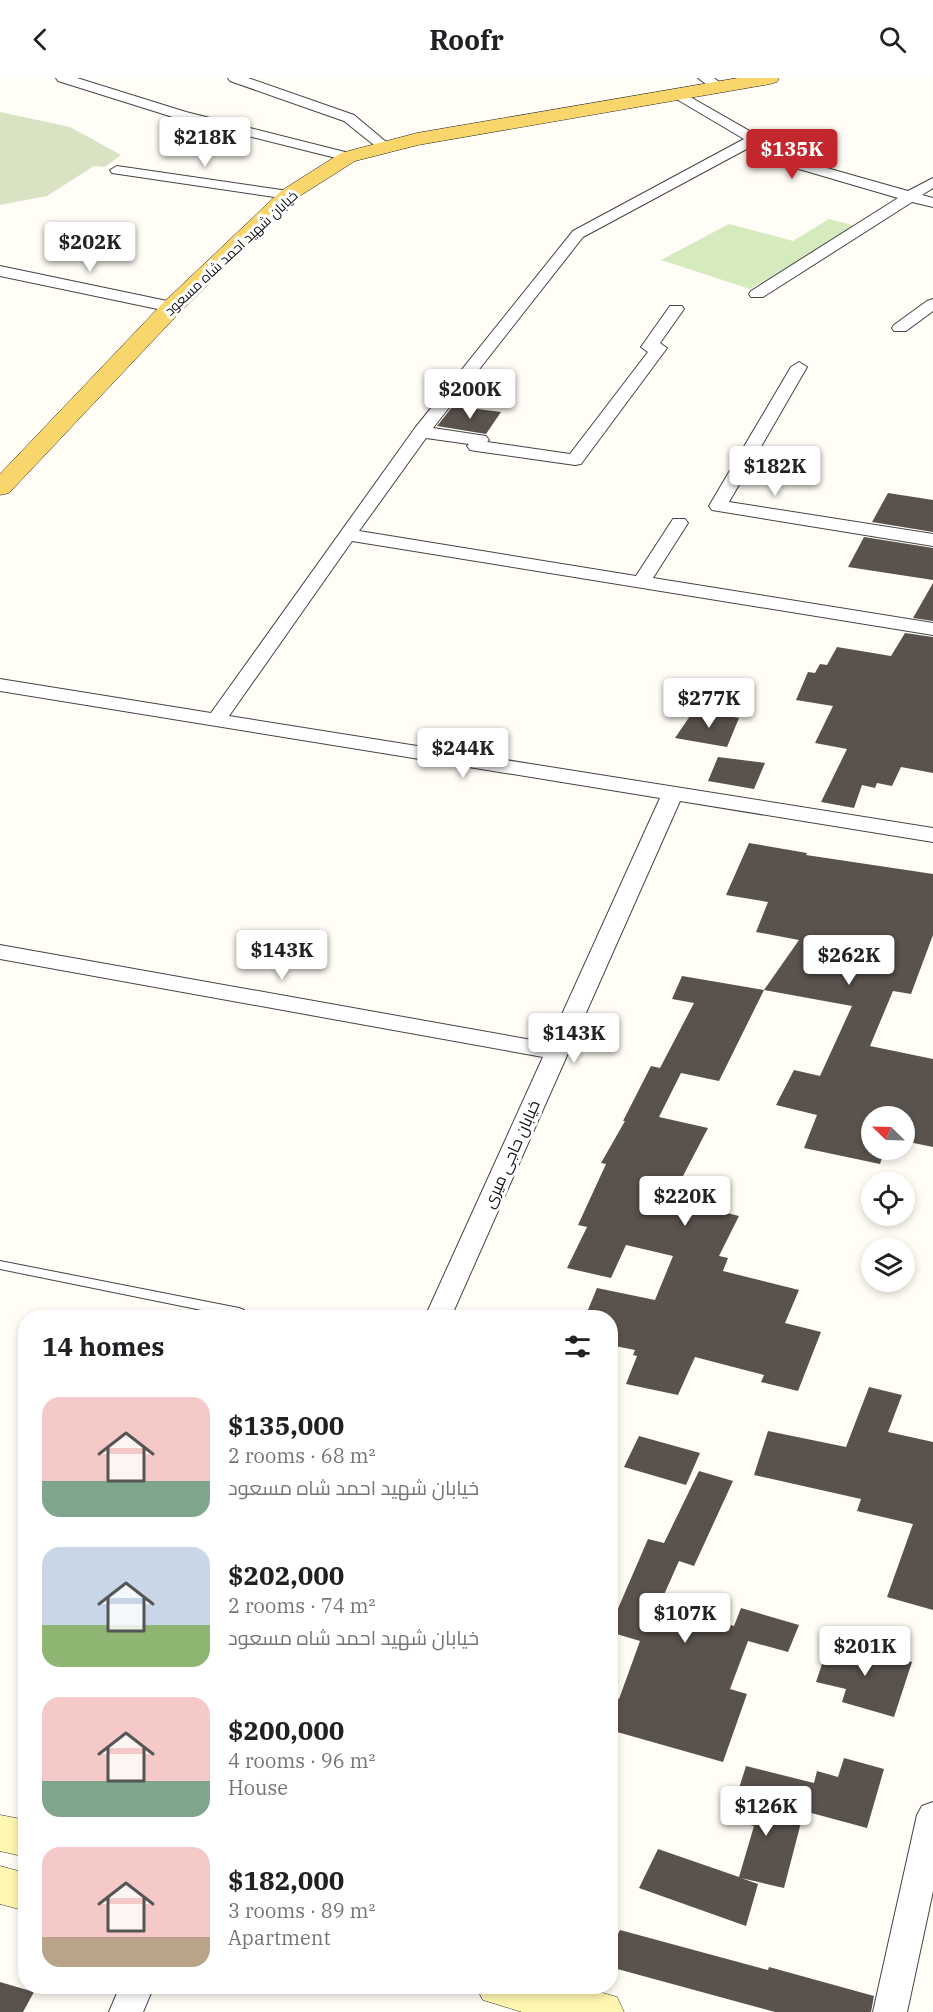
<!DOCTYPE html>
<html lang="en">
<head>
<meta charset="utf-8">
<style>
  body { margin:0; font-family:"IBM Plex Serif",Cairo,serif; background:#f6f6f6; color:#202124; height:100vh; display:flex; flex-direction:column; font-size:22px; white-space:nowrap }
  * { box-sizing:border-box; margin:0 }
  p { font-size:20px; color:#757577 }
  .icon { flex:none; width:33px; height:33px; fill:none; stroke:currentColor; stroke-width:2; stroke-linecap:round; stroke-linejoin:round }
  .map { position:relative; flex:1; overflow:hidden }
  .side { position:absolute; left:18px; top:1232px; width:600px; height:684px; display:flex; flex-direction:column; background:#fff; border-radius:24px; box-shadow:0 3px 9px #0003 }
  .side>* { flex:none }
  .needle { width:39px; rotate:293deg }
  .tools { position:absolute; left:861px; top:1028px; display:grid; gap:12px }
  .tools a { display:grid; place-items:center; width:54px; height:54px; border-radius:50%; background:#fff; box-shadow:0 3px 9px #0003; font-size:30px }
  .price { position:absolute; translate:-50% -51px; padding:0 14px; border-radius:6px; background:#fff; color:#222; font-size:20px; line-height:39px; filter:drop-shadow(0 2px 3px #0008) }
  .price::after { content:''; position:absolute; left:50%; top:36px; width:18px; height:14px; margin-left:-9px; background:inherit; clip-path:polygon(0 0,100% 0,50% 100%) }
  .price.current { background:#c4262e; color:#fff }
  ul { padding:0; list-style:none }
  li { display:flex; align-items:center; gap:18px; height:150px; padding:0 24px }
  li span { display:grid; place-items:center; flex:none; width:168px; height:120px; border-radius:18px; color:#555 }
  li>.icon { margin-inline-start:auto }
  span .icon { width:72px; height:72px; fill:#fffc; stroke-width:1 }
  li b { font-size:26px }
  h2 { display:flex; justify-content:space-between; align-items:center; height:72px; padding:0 24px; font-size:26px }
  header { display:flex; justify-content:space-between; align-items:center; height:78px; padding:0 24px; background:#fff; font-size:27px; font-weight:800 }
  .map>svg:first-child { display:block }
  .green { fill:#d5ebbd }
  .cemetery { fill:#d9e3c4 }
  .building { fill:#5a524d }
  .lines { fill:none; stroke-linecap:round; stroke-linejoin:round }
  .service-casing { stroke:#444; stroke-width:2 }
  .minor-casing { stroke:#444; stroke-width:2 }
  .secondary-casing { stroke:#333; stroke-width:1 }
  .primary-casing { stroke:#222; stroke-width:1 }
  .service { fill:#fff; fill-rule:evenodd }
  .minor { fill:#fff; fill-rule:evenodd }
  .secondary { fill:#fff6b0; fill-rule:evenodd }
  .primary { fill:#f9d66b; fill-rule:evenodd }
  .labels { text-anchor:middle; stroke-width:6; stroke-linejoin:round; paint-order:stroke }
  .far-street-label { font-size:14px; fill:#111; stroke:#fff }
  .street-label { font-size:16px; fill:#111; stroke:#fff }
</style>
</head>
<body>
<header><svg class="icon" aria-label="back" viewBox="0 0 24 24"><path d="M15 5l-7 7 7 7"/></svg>Roofr<svg class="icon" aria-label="search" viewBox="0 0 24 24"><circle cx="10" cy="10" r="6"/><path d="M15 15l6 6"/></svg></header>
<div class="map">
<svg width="933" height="1934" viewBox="0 0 933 1934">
  <rect width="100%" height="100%" fill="#fffdf5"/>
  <!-- green -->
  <path class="green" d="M829 141 856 148 750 211 661 182 729 146 793 163Z"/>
  <!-- cemetery -->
  <path class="cemetery" d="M0 34 70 49 121 77 105 89 94 88 47 118 0 127Z"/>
  <!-- building -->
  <path class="building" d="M453 328 501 334 486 356 437 348Z
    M888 415 933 422V454L872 444Z
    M864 459 933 470V502L848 489Z
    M933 505V543L913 540Z
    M905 555 933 559V695L901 689 892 708 877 705 875 710 862 707 854 730 821 724 847 671 815 665 833 628 796 622 808 594 815 595 820 586 827 587 837 569 891 578Z
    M694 632 739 640 727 669 675 660Z
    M718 679 765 685 754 711 708 703Z
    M749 765 807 775 806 777 933 796V857L911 916 893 913 870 968 933 981V1069L904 1063V1038H872V1071H885L880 1086 804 1070 817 1037 776 1027 794 992 820 998 852 928 764 912 799 862 756 854 768 824 726 817Z
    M682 898 764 912 719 1003 681 995 659 1039 708 1050 671 1121 739 1138 719 1178 728 1180 723 1193 799 1212 785 1245 821 1254 798 1313 761 1304 764 1297 695 1279 678 1317 626 1306 637 1278 633 1277 635 1272 610 1267V1239H585L597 1210 655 1222 673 1178 626 1167 611 1200 567 1190 587 1149 578 1147 606 1086 601 1085 625 1043H623L651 988 660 990 694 925 672 921Z
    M869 1309 902 1317 888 1354 933 1364V1532L887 1519 913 1446 857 1433 861 1421 754 1397 768 1353 846 1369Z
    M639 1358 700 1375 686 1407 624 1389Z
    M699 1393 733 1403 694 1488 679 1483 659 1528 734 1548 741 1530 799 1547 788 1574 748 1563 730 1611 747 1616 723 1684 610 1652V1618L619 1621 640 1563 610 1554V1549L648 1461 664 1465Z
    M830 1562 912 1584 894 1639 842 1624 846 1611 816 1604Z
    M844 1680 884 1691 867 1750 804 1733 784 1810 741 1800 758 1806 746 1848 639 1810 658 1771 739 1799 754 1748 729 1742 746 1688 814 1705 817 1693 838 1699Z
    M620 1852 768 1892 769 1889 874 1918 871 1934H775L610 1889V1871Z
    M0 1904 34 1914 23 1934H0Z"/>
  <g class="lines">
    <!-- service casing -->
    <g class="service-casing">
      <path id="service" d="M0 1183 239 1230 244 1232 246 1235 244 1238 236 1239 0 1191Z"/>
    </g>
    <!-- minor casing -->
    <g class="minor-casing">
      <path id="minor" d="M56 0H77L186 34 353 76 355 79 348 83 176 40 58 3Z
        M228 0H248L354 37 391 68 389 71H379L344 43 230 3Z
        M698 0H714L726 9 724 12H714Z
        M678 12 802 83 908 113 933 100V110L922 117 933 120V129L912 124 763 219H751L749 216 751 213 898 120 792 89 754 67 583 159 433 350 486 358 489 362 487 364 570 376 648 274 641 269 670 228H682L684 231 660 265 667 270 581 386 575 387 476 373 470 372 467 368 469 366 426 360 359 453 636 498 673 441H685L688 445 653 500 933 545V557L352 463 229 638 933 750V764L680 723 451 1239H425L543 979 0 881V867L549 965 660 720 0 613V601L211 635 415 350 573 153 744 61 673 19 671 16Z
        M117 88 288 113 295 117 288 121 112 95 110 92Z
        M0 188 172 224 180 229 172 234 0 198Z
        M933 221V233L906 253H894L892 250 894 247 927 223Z
        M799 284 807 289 729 424 933 456V468L712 432 709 428 791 289Z
        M933 1724V1813L907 1934H873L917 1737 922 1728Z
        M120 1908H154L143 1934H109Z"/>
    </g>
    <!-- secondary casing -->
    <g class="secondary-casing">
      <path id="secondary" d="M0 1737 26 1742V1779L0 1773Z
        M0 1788 26 1795V1833L0 1826Z
        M476 1908H579L617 1919 624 1934H522L483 1922Z"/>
    </g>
    <!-- primary casing -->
    <g class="primary-casing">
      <path id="primary" d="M738 0H779L777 4 770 6 418 67 355 83 295 121 180 234 9 415 0 417V396L164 224 281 113 341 75 417 55Z"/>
    </g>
    <!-- service -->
    <use href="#service" class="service"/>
    <!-- minor -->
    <use href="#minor" class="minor"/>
    <!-- secondary -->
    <use href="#secondary" class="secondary"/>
    <!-- primary -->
    <use href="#primary" class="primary"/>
  </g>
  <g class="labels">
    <!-- far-street labels -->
    <g class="far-street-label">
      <text transform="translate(231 175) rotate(-43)" y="5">خیابان شهید احمد شاه مسعود</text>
    </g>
    <!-- street labels -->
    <g class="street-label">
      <text transform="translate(511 1076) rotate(-66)" y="6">خیابان حاجی میری</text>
    </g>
  </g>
</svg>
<div class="tools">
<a><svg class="needle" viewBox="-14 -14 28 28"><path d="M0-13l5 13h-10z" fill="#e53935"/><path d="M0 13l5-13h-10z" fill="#757577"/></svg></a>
<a><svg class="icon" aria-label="locate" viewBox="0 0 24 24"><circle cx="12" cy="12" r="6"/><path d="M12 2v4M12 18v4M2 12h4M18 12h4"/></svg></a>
<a><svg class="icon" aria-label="layers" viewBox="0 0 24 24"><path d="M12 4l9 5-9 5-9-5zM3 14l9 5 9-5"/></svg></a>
</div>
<b class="price" style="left:205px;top:90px">$218K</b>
<b class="price current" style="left:792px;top:102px">$135K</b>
<b class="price" style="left:90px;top:195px">$202K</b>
<b class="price" style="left:470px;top:342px">$200K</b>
<b class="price" style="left:775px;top:419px">$182K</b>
<b class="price" style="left:709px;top:651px">$277K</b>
<b class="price" style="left:463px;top:701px">$244K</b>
<b class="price" style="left:282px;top:903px">$143K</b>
<b class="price" style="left:849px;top:908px">$262K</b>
<b class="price" style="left:574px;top:986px">$143K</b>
<b class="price" style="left:685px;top:1149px">$220K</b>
<b class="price" style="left:685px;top:1566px">$107K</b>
<b class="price" style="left:865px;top:1599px">$201K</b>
<b class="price" style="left:766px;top:1759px">$126K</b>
<section class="side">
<h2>14 homes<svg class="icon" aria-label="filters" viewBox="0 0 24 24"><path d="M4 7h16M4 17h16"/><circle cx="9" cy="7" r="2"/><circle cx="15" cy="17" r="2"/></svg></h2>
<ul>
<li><span style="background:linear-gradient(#f6c9c9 70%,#7fa58c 0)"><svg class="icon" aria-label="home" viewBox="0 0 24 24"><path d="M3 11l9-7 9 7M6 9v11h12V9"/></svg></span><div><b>$135,000</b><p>2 rooms · 68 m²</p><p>خیابان شهید احمد شاه مسعود</p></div></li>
<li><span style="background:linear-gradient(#c9d6e8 65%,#8fb573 0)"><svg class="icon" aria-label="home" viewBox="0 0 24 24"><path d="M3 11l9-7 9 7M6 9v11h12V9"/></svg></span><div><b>$202,000</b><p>2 rooms · 74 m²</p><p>خیابان شهید احمد شاه مسعود</p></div></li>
<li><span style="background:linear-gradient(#f6c9c9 70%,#7fa58c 0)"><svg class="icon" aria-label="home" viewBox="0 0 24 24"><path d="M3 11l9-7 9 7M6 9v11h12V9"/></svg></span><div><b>$200,000</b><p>4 rooms · 96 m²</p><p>House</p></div></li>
<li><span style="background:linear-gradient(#f6c9c9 75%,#b9a48a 0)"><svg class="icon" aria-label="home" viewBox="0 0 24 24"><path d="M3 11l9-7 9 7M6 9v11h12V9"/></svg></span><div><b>$182,000</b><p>3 rooms · 89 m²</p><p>Apartment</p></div></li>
</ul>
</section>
</div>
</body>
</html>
